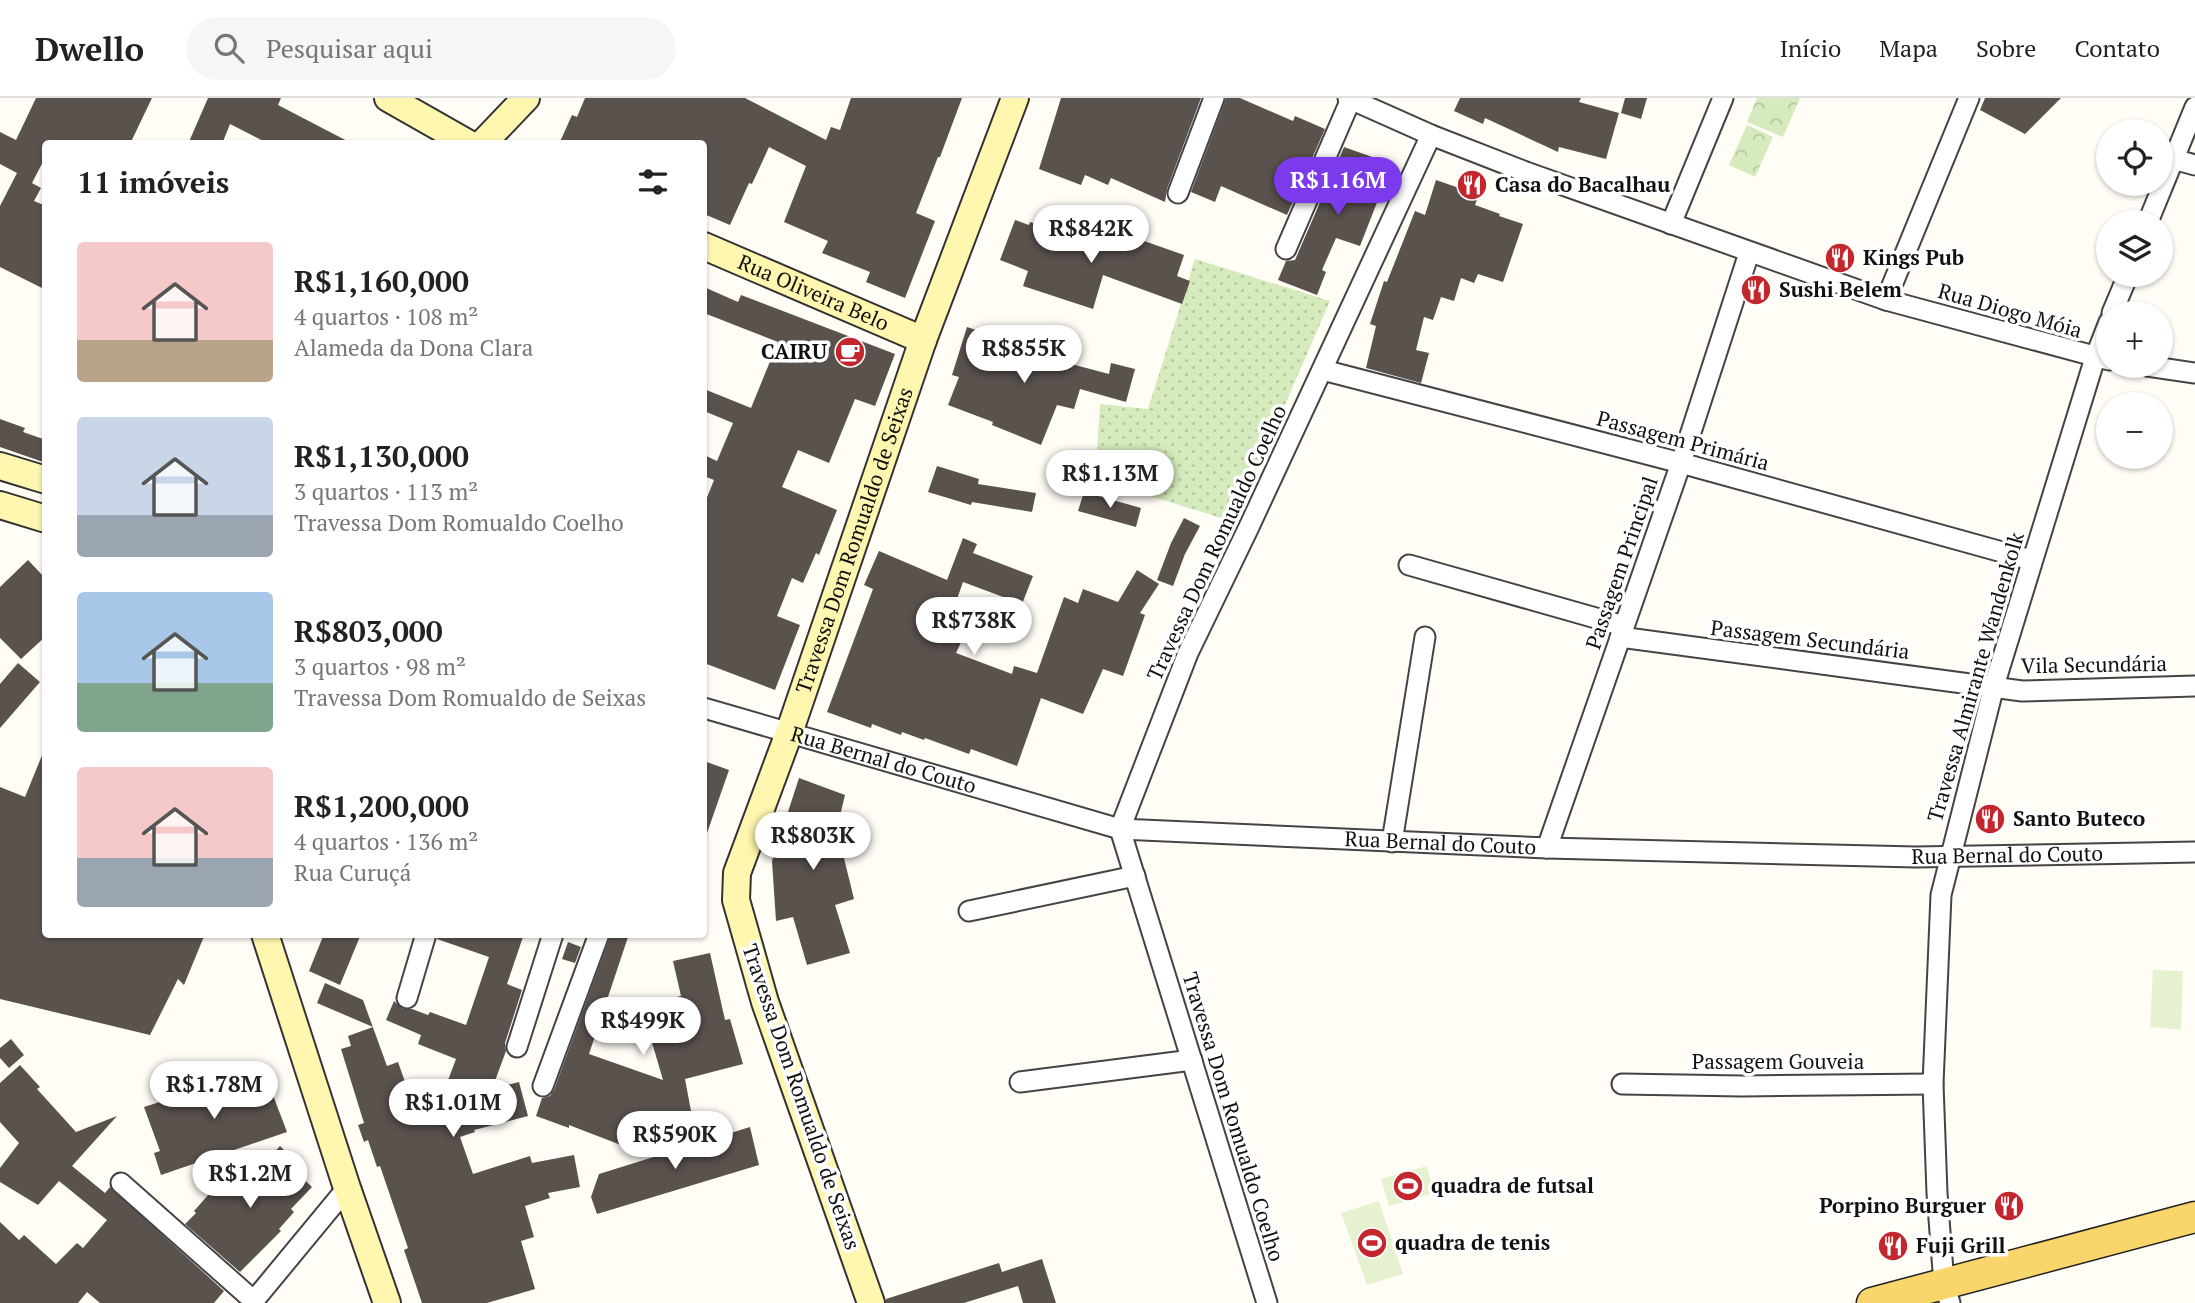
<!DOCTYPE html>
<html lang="pt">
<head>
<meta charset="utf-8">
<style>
  body { margin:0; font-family:"PT Serif",serif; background:#f6f6f6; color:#222; height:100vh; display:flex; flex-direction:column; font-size:26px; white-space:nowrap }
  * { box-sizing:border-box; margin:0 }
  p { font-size:23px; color:#767676 }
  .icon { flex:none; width:38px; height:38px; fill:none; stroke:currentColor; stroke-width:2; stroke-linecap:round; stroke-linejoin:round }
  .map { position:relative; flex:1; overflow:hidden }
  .drawer { position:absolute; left:42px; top:42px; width:665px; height:798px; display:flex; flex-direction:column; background:#fff; border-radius:7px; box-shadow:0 2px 5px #0004 }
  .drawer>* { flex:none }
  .buttons { position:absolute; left:2096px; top:21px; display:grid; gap:14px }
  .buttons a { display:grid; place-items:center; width:77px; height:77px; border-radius:50%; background:#fff; box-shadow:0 2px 5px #0004; font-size:35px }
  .price { position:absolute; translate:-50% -60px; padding:0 16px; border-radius:24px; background:#fff; color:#222; font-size:23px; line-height:46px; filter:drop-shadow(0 2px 4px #0008) }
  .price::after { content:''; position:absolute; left:50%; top:42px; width:21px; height:16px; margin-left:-10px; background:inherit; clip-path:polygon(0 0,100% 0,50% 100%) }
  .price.active { background:#7c3aed; color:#fff }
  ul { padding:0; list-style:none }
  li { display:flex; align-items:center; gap:21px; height:175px; padding:0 35px }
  li span { display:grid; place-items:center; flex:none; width:196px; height:140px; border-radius:7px; color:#555 }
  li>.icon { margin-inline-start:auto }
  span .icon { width:84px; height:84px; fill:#fffc; stroke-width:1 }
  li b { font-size:30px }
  h2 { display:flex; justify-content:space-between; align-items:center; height:84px; padding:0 35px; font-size:30px }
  header { display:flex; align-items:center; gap:42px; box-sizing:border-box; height:98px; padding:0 35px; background:#fff; border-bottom:2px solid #e0e0e0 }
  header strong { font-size:33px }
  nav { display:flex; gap:38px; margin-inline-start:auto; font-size:24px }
  .search { width:490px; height:63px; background:#f6f6f6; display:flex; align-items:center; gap:18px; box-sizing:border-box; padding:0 24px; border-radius:38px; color:#767676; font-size:26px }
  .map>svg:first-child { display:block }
  .grass { fill:url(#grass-dots) }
  .park { fill:url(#park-crowns) }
  .pitch { fill:#e6f2cf }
  .building { fill:#5a524d }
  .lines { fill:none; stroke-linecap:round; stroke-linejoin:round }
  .street-casing { stroke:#444; stroke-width:23 }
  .secondary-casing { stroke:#333; stroke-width:30 }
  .primary-casing { stroke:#222; stroke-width:33 }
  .street { stroke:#fff; stroke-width:19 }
  .secondary { stroke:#fff6b0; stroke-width:26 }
  .primary { stroke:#f9d66b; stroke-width:30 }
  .labels { text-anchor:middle; stroke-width:7; stroke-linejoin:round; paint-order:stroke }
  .poi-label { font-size:21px; font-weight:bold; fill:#111; stroke:#fff; text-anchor:start }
  .street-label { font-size:21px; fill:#111; stroke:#fff }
</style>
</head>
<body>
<header>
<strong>Dwello</strong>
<div class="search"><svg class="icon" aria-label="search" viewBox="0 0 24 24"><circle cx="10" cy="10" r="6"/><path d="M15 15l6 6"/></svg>Pesquisar aqui</div>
<nav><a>Início</a><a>Mapa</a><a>Sobre</a><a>Contato</a></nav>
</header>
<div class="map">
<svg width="2195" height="1205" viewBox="0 0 2195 1205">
  <defs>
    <pattern id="grass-dots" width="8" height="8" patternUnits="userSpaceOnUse" patternTransform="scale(1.75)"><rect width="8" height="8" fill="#d5ebbd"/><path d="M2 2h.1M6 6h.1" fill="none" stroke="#b6c8a1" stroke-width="1.8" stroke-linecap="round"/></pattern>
    <pattern id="park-crowns" width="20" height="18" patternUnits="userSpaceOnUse" patternTransform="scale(1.75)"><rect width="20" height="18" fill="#d5ebbd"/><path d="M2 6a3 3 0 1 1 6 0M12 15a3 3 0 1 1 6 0" fill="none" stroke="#b6c8a1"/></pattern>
  </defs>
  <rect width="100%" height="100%" fill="#fffdf5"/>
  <!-- grass -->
  <path class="grass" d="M1195 161 1330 203 1234 424 1095 381 1100 306 1148 311Z"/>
  <!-- park -->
  <path class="park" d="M1757 0H1800L1783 39 1747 24Z
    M1747 27 1773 39 1755 79 1729 67Z"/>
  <!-- pitch -->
  <path class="pitch" d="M2153 872 2183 873 2181 932 2150 929Z
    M1427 1068 1434 1095 1389 1108 1381 1081Z
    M1379 1103 1403 1176 1367 1187 1341 1115Z"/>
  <!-- building -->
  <path class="building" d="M36 0H152L130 46H46V58L32 85 41 90 34 103 46 108V192L0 169V108L17 75 0 66V34L16 42Z
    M208 0H281L278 7 353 46H269L230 26 222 46H188Z
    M585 0H745L826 42 831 29 840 32 851 0H962L940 59H938L916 115 935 123 905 200 866 184 870 174 822 155 828 143 784 124 806 68 769 49 752 86 749 85 730 127 704 116V46H559L572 17 577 19Z
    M1061 0H1201L1167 91 1165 104 1111 80 1108 87 1085 77 1081 87 1039 71Z
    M1226 0H1240L1293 23 1295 18 1325 31 1287 117 1221 88 1215 104 1191 94Z
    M1460 0H1581L1579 4 1619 15 1606 61 1559 49 1558 54 1485 20 1483 26 1454 13Z
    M1625 0H1647L1641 21 1621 15Z
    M1985 0H2061L2025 36 1980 12Z
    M1344 49 1392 66 1360 148 1336 140 1322 172 1326 174 1317 197 1278 182 1286 163 1295 162Z
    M1436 82 1462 91 1464 84 1481 91 1475 107 1500 116 1499 118 1523 126 1503 184 1478 176 1474 185 1461 180 1454 203 1441 199 1433 222 1424 219 1416 252 1429 255 1421 285 1366 270 1376 228 1370 226 1384 183 1387 184 1415 113 1425 117Z
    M1015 122 1029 127 1030 124 1122 153 1127 137 1184 157 1177 178 1190 183 1182 206 1103 177 1093 211 1023 188 1028 173 1000 162Z
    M704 189 738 204 741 197 895 256 875 308 855 301 829 365 798 352 782 389 837 412 819 457 816 455 803 485 792 480 777 518 800 527 775 592 704 565V407L714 382 704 378V357L717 363 733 325 704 313V291L751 310 778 244 704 215Z
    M967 229 1028 249 1026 254 1109 276 1111 265 1135 271 1126 304 1080 291 1074 311 1057 307 1041 347 992 327 993 324 948 307 959 279 952 277Z
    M0 321 25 330 23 334 46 342V365L0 349Z
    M937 368 979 381 978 386 1036 395 1032 414 972 404 971 407 928 394Z
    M1084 394 1141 410 1136 429 1078 413Z
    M1184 420 1200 428 1185 456 1173 488 1157 482 1171 445Z
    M963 440 977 446 973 455 1033 478 1022 506 963 484 952 515 971 523 956 555 1012 576 1014 568 1037 575 1064 499 1078 505 1083 491 1118 504 1137 472 1159 486 1140 515 1145 517 1123 578 1103 571 1083 616 1041 600 1017 668 971 651 969 656 925 640 924 642 902 634 901 637 872 626 871 630 827 614 873 491 864 487 879 453 947 482Z
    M28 462 46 481V538L21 561 0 540V489Z
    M18 565 40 584 0 630V586Z
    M45 650 46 836H205L184 887 178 881 150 937 0 901V689L25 699Z
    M704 663 729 672 706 738 704 737Z
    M799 680 845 697 832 751 841 748 854 801 835 807 850 855 807 867 793 819 776 823 772 763Z
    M324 836H361L340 887 309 873Z
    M438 836H524L507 886 522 892 505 945 506 953 492 991 519 984 528 1018 474 1032 475 1034 460 1039 473 1076 530 1058 532 1065 574 1057 580 1089 548 1095 550 1100 525 1108 534 1139 521 1143 535 1191 487 1205H422L404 1152 408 1150 380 1068 377 1069 368 1042 364 1044 358 1027 364 1025 341 951 351 948 348 938 373 929 317 905 325 885 363 902 387 968 398 964 410 998 447 985 456 961 418 946 421 937 386 922 394 903 403 911H412L428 917 430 914 466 927 489 859 437 841Z
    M611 836H629L589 956 663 982 651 941 669 937 662 903 681 898 673 863 710 855 725 922 730 921 743 966 685 981 691 1013 651 1021 639 1054 569 1027V1030L536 1018 542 1000 550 998 554 992Z
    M568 844 581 849 575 865 562 861Z
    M11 941 24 957 9 970 0 960V950Z
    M20 967 40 989 37 991 76 1034 117 1018 72 1068 105 1095 110 1089 224 1193 214 1205H100L87 1194 78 1205H0V1124L19 1142 24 1137 56 1166 77 1145 83 1150 107 1122 59 1083 38 1107 0 1084V1070L19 1045 0 1024V985Z
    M263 971 287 1034 161 1077 154 1055 160 1053 144 1009Z
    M750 1029 759 1067 597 1116 591 1099 599 1076Z
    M280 1048 299 1067 294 1072 312 1089 291 1111 294 1114 279 1131 281 1133 240 1174 185 1126 196 1115 194 1113 225 1078 240 1092Z
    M1042 1161 1056 1205H1023L1018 1188 964 1205H886V1201L999 1165 1002 1174Z"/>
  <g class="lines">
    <!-- street casing -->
    <g class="street-casing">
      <g id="street">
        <path d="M1348 0 1431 37 1526 74 1886 202 2109 262"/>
        <path d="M2173 61 2195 67"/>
        <path d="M1178 95 1214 0"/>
        <path d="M2148 124 2195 9"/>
        <path d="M1671 126 1723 0"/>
        <path d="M1286 151 1351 1"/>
        <path d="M1886 202 1969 0"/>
        <path d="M2112 215 2128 177"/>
        <path d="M2147 268 2195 275"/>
        <path d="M1323 272 1681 365 2031 462"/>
        <path d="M1409 467 1624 528"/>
        <path d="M1620 539 2022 593 2195 588"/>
        <path id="s1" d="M704 610 1120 731 1547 750 1916 759 2195 754"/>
        <path d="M1392 744 1425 539"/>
        <path d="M1547 750 1681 365 1749 155"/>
        <path d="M969 813 1135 778"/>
        <path d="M407 900 426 836"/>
        <path d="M517 949 553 836"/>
        <path d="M1020 984 1192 962"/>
        <path d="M1622 986 1742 988 1933 986"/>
        <path d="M543 988 599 836"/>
        <path d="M121 1085 254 1203"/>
        <path d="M252 1205 347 1090"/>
        <path d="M1267 1205 1120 731 1188 555 1248 431 1431 37"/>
        <path d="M1950 1205 1944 1186 1937 1095 1933 986 1941 797 1994 588 2095 260 2109 224"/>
      </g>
    </g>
    <!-- secondary casing -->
    <g class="secondary-casing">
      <g id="secondary">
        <path d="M388 0 469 46"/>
        <path d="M482 46 526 0"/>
        <path id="s2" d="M704 148 923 242"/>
        <path d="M0 368 46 382"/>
        <path d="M0 407 46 421"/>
        <path d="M265 836 347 1090 387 1205"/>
        <path id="s3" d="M871 1205 765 904 736 802 737 775 789 635 923 242 1015 0"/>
      </g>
    </g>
    <!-- primary casing -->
    <g class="primary-casing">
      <path id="primary" d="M1872 1205 2195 1119"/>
    </g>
    <!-- street -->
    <use href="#street" class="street"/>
    <!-- secondary -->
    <use href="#secondary" class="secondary"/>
    <!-- primary -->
    <use href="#primary" class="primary"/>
  </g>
  <!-- icons -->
  <defs>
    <g id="restaurant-disc" transform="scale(1.575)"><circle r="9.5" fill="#c4262e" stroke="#fff"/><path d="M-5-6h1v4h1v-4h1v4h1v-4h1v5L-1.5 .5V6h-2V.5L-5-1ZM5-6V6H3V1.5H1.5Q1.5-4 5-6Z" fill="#fff"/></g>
    <g id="cafe-disc" transform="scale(1.575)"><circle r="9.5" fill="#c4262e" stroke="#fff"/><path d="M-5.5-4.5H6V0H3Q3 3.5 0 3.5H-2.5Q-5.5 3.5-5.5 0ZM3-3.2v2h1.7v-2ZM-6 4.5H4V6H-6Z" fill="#fff"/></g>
    <g id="stadium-disc" transform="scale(1.575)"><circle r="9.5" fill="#c4262e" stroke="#fff"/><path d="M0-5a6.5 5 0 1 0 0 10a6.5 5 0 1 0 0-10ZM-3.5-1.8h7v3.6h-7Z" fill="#fff"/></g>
  </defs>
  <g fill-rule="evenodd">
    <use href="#restaurant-disc" x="1472" y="87"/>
    <use href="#restaurant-disc" x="1840" y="160"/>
    <use href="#restaurant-disc" x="1756" y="192"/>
    <use href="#cafe-disc" x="850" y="254"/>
    <use href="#restaurant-disc" x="1990" y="721"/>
    <use href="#stadium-disc" x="1408" y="1088"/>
    <use href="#restaurant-disc" x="2009" y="1108"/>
    <use href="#stadium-disc" x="1372" y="1145"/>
    <use href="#restaurant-disc" x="1893" y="1148"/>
  </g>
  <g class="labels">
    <!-- poi labels -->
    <g class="poi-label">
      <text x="1495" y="94">Casa do Bacalhau</text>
      <text x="1863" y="167">Kings Pub</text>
      <text x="1779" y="199">Sushi Belem</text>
      <text x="827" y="261" text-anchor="end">CAIRU</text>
      <text x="2013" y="728">Santo Buteco</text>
      <text x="1431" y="1095">quadra de futsal</text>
      <text x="1986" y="1115" text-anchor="end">Porpino Burguer</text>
      <text x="1395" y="1152">quadra de tenis</text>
      <text x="1916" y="1155">Fuji Grill</text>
    </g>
    <!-- street labels -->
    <g class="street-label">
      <text dy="7" stroke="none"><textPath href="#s2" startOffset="119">Rua Oliveira Belo</textPath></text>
      <text transform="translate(2010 213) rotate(16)" y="7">Rua Diogo Móia</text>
      <text transform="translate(1683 343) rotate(15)" y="7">Passagem Primária</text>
      <text dy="7" stroke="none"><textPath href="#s3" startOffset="805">Travessa Dom Romualdo de Seixas</textPath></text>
      <text transform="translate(1217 445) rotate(-65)" y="7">Travessa Dom Romualdo Coelho</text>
      <text transform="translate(1622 465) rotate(-71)" y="7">Passagem Principal</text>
      <text transform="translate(1810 542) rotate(7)" y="7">Passagem Secundária</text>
      <text transform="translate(2094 567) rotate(-1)" y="7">Vila Secundária</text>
      <text transform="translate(1976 579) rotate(-74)" y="7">Travessa Almirante Wandenkolk</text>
      <text dy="7" stroke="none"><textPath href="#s1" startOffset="187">Rua Bernal do Couto</textPath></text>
      <text dy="7" stroke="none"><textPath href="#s1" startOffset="754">Rua Bernal do Couto</textPath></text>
      <text dy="7" stroke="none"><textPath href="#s1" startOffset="1321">Rua Bernal do Couto</textPath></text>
      <text x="1778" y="971">Passagem Gouveia</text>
      <text transform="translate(801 999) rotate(71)" y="7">Travessa Dom Romualdo de Seixas</text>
      <text transform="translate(1233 1019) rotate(73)" y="7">Travessa Dom Romualdo Coelho</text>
    </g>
  </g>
</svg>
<div class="buttons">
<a><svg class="icon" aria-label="locate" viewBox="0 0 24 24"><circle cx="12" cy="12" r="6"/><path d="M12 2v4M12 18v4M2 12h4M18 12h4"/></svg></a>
<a><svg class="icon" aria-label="layers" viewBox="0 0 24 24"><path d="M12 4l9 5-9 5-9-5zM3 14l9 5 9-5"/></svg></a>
<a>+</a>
<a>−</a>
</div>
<b class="price active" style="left:1338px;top:119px">R$1.16M</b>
<b class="price" style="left:1091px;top:167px">R$842K</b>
<b class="price" style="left:1024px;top:287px">R$855K</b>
<b class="price" style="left:1110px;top:412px">R$1.13M</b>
<b class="price" style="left:974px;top:559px">R$738K</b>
<b class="price" style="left:813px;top:774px">R$803K</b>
<b class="price" style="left:643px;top:959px">R$499K</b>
<b class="price" style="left:214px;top:1023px">R$1.78M</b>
<b class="price" style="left:453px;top:1041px">R$1.01M</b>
<b class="price" style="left:675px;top:1073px">R$590K</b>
<b class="price" style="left:250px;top:1112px">R$1.2M</b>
<section class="drawer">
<h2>11 imóveis<svg class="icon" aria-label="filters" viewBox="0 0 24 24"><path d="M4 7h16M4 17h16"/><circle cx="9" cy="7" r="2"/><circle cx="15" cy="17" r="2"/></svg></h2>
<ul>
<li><span style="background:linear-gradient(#f6c9c9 70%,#b9a48a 0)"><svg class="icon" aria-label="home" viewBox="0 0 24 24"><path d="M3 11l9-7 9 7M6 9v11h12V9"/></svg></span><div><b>R$1,160,000</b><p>4 quartos · 108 m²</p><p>Alameda da Dona Clara</p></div></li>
<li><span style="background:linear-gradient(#c9d6e8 70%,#9aa5b1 0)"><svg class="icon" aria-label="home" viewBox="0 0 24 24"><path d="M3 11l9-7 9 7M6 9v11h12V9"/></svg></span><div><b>R$1,130,000</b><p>3 quartos · 113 m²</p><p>Travessa Dom Romualdo Coelho</p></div></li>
<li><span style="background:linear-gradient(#a9c7e8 65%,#7fa58c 0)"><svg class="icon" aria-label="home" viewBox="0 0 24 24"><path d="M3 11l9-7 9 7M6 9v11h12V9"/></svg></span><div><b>R$803,000</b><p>3 quartos · 98 m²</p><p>Travessa Dom Romualdo de Seixas</p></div></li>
<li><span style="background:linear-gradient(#f6c9c9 65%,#9aa5b1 0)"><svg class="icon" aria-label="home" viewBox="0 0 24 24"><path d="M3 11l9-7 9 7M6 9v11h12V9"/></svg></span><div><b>R$1,200,000</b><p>4 quartos · 136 m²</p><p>Rua Curuçá</p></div></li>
</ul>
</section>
</div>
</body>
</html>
